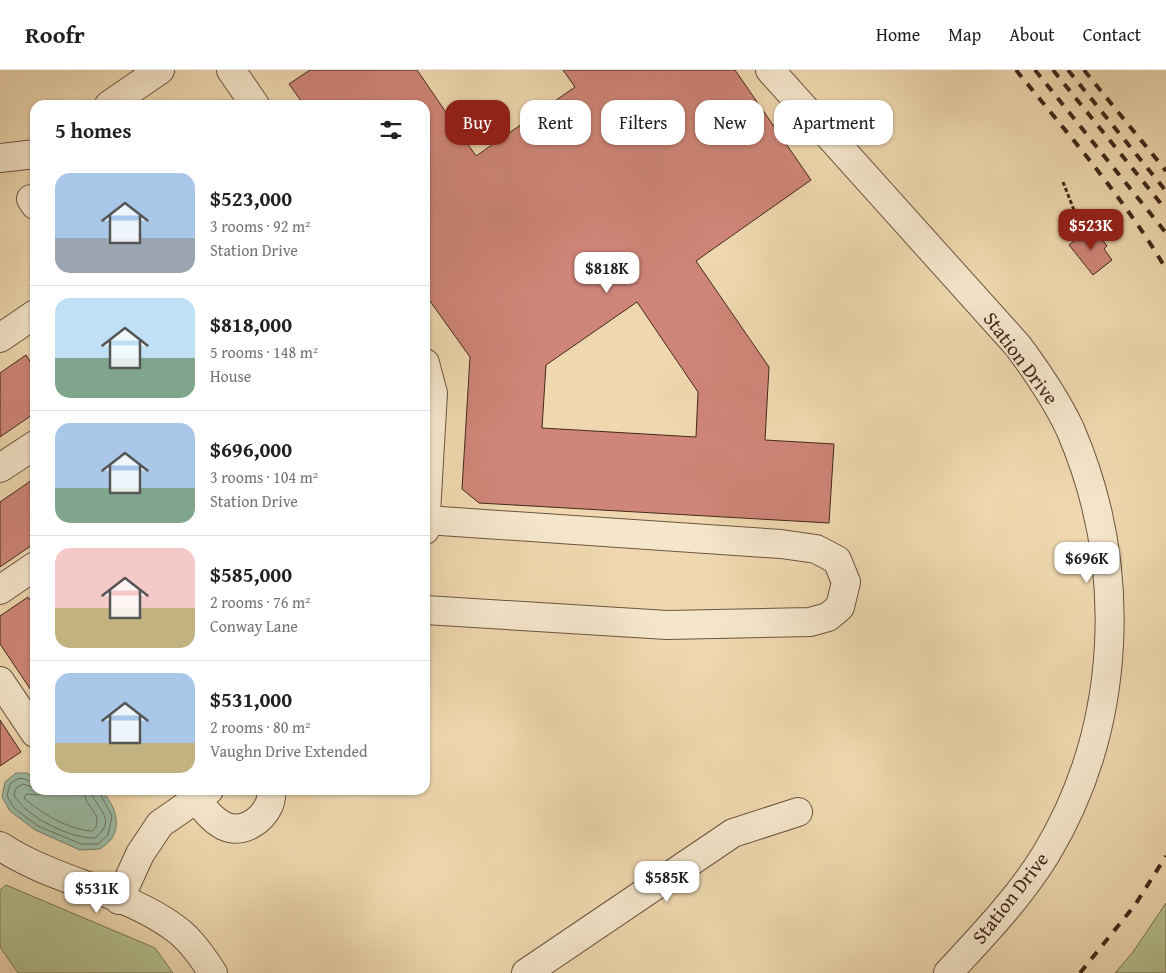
<!DOCTYPE html>
<html lang="en">
<head>
<meta charset="utf-8">
<style>
  body { margin:0; font-family:"Gentium Book Plus",serif; background:#f6f6f6; color:#202124; height:100vh; display:flex; flex-direction:column; font-size:19px; white-space:nowrap }
  * { box-sizing:border-box; margin:0 }
  p { font-size:16px; color:#757577 }
  .icon { flex:none; width:28px; height:28px; fill:none; stroke:currentColor; stroke-width:2; stroke-linecap:round; stroke-linejoin:round }
  .map { position:relative; flex:1; overflow:hidden }
  .drawer { position:absolute; left:30px; top:30px; width:400px; height:695px; display:flex; flex-direction:column; background:#fff; border-radius:15px; box-shadow:0 1px 4px #0004 }
  .drawer>* { flex:none }
  .top-card { position:absolute; left:445px; top:30px; width:475px; height:45px; display:flex; gap:10px }
  .price { position:absolute; translate:-50% -42px; padding:0 11px; border-radius:10px; background:#fff; color:#222; font-size:16px; line-height:32px; filter:drop-shadow(0 1px 2px #0008) }
  .price::after { content:''; position:absolute; left:50%; top:30px; width:15px; height:11px; margin-left:-8px; background:inherit; clip-path:polygon(0 0,100% 0,50% 100%) }
  .price.current { background:#8f2418; color:#fff }
  ul { padding:0; list-style:none }
  li { display:flex; align-items:center; gap:15px; height:125px; padding:0 25px }
  li+li { border-top:1px solid #e0e0e0 }
  li span { display:grid; place-items:center; flex:none; width:140px; height:100px; border-radius:15px; color:#555 }
  li>.icon { margin-inline-start:auto }
  span .icon { width:60px; height:60px; fill:#fffc; stroke-width:1 }
  li b { font-size:21px }
  h2 { display:flex; justify-content:space-between; align-items:center; height:60px; padding:0 25px; font-size:21px }
  .pill { padding:0 18px; border-radius:15px; background:#fff; box-shadow:0 1px 4px #0004; font-size:18px; line-height:45px }
  .pill.current { background:#8f2418; color:#fff }
  header { display:flex; align-items:center; gap:30px; box-sizing:border-box; height:70px; padding:0 25px; background:#fff; border-bottom:1px solid #e0e0e0 }
  header strong { font-size:24px }
  nav { display:flex; gap:28px; margin-inline-start:auto; font-size:18px }
  .map>svg:first-child { display:block }
  .green { fill:#b4c08f; stroke:#7a7455 }
  .water { fill:#9bbba5; stroke:#77816e }
  .lines { fill:none; stroke-linecap:round; stroke-linejoin:round }
  .shore { stroke:#6e7260; stroke-width:1 }
  .building { fill:#cf8578; stroke:#41291b; fill-rule:evenodd }
  .minor-casing { stroke:#6c5540; stroke-width:30 }
  .path { stroke:#41291b; stroke-width:3; stroke-dasharray:4 2.5; stroke-linecap:butt }
  .minor { stroke:#f5e6cb; stroke-width:28 }
  .rail { stroke:#41291b; stroke-width:4; stroke-dasharray:9 9; stroke-linecap:butt }
  .labels { text-anchor:middle; stroke-width:4; stroke-linejoin:round; paint-order:stroke }
  .street-label { font-size:20px; fill:#41291b; stroke:#f5e6cb }
</style>
</head>
<body>
<header>
<strong>Roofr</strong>
<nav><a>Home</a><a>Map</a><a>About</a><a>Contact</a></nav>
</header>
<div class="map">
<svg width="1166" height="903" viewBox="0 0 1166 903">
  <rect width="100%" height="100%" fill="#efd8af"/>
  <filter id="stains"><feTurbulence type="fractalNoise" baseFrequency=".004" numOctaves="4"/><feColorMatrix values="0 0 0 0 .2 0 0 0 0 .09 0 0 0 0 .02 0 0 0 .5 -.17"/></filter>
  <radialGradient id="worn" r=".72"><stop offset=".6" stop-color="#630" stop-opacity="0"/><stop offset="1" stop-color="#630" stop-opacity=".3"/></radialGradient>
  <!-- green -->
  <path class="green" d="M6 815 155 878 173 903H18L0 877V820Z
    M1166 833V903H1115L1133 882Z"/>
  <!-- water -->
  <path class="water" d="M16 703H27L35 708V720H100C113 730 122 753 112 768 110 772 104 776 100 779L80 780 35 760 10 741 2 727 5 712Z"/>
  <g class="lines">
    <!-- shore -->
    <path class="shore" d="M35 712C22 710 22 704 10 714L7 726 14 738 38 756 81 774H98L108 765 112 746 98 720
      M35 718 23 714 16 718 14 725C26 747 71 769 95 768 120 748 93 737 91 720
      M48 720 38 725 26 724 24 728C39 742 71 761 92 761L96 757 97 747 86 730 84 720"/>
  </g>
  <!-- building -->
  <path class="building" d="M310 0H417L476 86 575 17 563 0H735L811 110 696 191 769 297 765 370 834 374 829 453 479 433 462 419 470 287 425 224V35H304L289 14ZM637 232 698 322 696 367 542 358 546 295Z
    M1092 156 1107 176 1104 179 1112 190 1093 205 1069 175Z
    M26 285 35 299V343L0 367V303Z
    M35 408V473L0 497V432Z
    M28 527 35 538V626L0 574V546Z
    M0 650 21 682 0 696Z"/>
  <g class="lines">
    <!-- minor casing -->
    <g class="minor-casing">
      <path id="minor" d="M231 0 255 35
        M770 0 1018 276C1038 303 1056 329 1070 359 1129 495 1123 656 1046 784 1019 828 983 865 948 903
        M109 35 160 0
        M0 88 35 84
        M31 129 35 135
        M0 268 35 244
        M425 293 433 323 425 460
        M0 398 35 375
        M0 520 35 496
        M425 540 667 555 810 552 828 547 840 537 846 512 837 490 816 479 781 474 426 450
        M0 611 35 663
        M196 728C204 739 212 750 224 756 242 764 261 752 269 735 271 731 271 725 272 720
        M0 776C54 812 124 820 176 859 191 870 203 888 213 903
        M119 830 140 784 160 754 209 720
        M526 903 733 763 798 742"/>
    </g>
    <!-- path -->
    <path class="path" d="M1063 112 1083 163"/>
    <!-- minor -->
    <use href="#minor" class="minor"/>
    <!-- rail -->
    <path class="rail" d="M1016 0C1068 64 1124 128 1166 199
      M1035 0 1166 163
      M1053 0 1166 140
      M1068 0 1166 121
      M1084 0 1166 101
      M1080 903 1135 835 1166 786"/>
  </g>
  <g class="labels">
    <!-- street labels -->
    <g class="street-label">
      <text transform="translate(1021 288) rotate(53)" y="7">Station Drive</text>
      <text transform="translate(1010 828) rotate(-52)" y="7">Station Drive</text>
    </g>
  </g>
  <rect width="100%" height="100%" filter="url(#stains)"/>
  <rect width="100%" height="100%" fill="url(#worn)"/>
</svg>
<b class="price current" style="left:1091px;top:181px">$523K</b>
<b class="price" style="left:607px;top:224px">$818K</b>
<b class="price" style="left:1087px;top:514px">$696K</b>
<b class="price" style="left:667px;top:833px">$585K</b>
<b class="price" style="left:97px;top:844px">$531K</b>
<div class="top-card">
<a class="pill current">Buy</a>
<a class="pill">Rent</a>
<a class="pill">Filters</a>
<a class="pill">New</a>
<a class="pill">Apartment</a>
</div>
<section class="drawer">
<h2>5 homes<svg class="icon" aria-label="filters" viewBox="0 0 24 24"><path d="M4 7h16M4 17h16"/><circle cx="9" cy="7" r="2"/><circle cx="15" cy="17" r="2"/></svg></h2>
<ul>
<li><span style="background:linear-gradient(#a9c7e8 65%,#9aa5b1 0)"><svg class="icon" aria-label="home" viewBox="0 0 24 24"><path d="M3 11l9-7 9 7M6 9v11h12V9"/></svg></span><div><b>$523,000</b><p>3 rooms · 92 m²</p><p>Station Drive</p></div></li>
<li><span style="background:linear-gradient(#bfe0f5 60%,#7fa58c 0)"><svg class="icon" aria-label="home" viewBox="0 0 24 24"><path d="M3 11l9-7 9 7M6 9v11h12V9"/></svg></span><div><b>$818,000</b><p>5 rooms · 148 m²</p><p>House</p></div></li>
<li><span style="background:linear-gradient(#a9c7e8 65%,#7fa58c 0)"><svg class="icon" aria-label="home" viewBox="0 0 24 24"><path d="M3 11l9-7 9 7M6 9v11h12V9"/></svg></span><div><b>$696,000</b><p>3 rooms · 104 m²</p><p>Station Drive</p></div></li>
<li><span style="background:linear-gradient(#f6c9c9 60%,#c2b280 0)"><svg class="icon" aria-label="home" viewBox="0 0 24 24"><path d="M3 11l9-7 9 7M6 9v11h12V9"/></svg></span><div><b>$585,000</b><p>2 rooms · 76 m²</p><p>Conway Lane</p></div></li>
<li><span style="background:linear-gradient(#a9c7e8 70%,#c2b280 0)"><svg class="icon" aria-label="home" viewBox="0 0 24 24"><path d="M3 11l9-7 9 7M6 9v11h12V9"/></svg></span><div><b>$531,000</b><p>2 rooms · 80 m²</p><p>Vaughn Drive Extended</p></div></li>
</ul>
</section>
</div>
</body>
</html>
